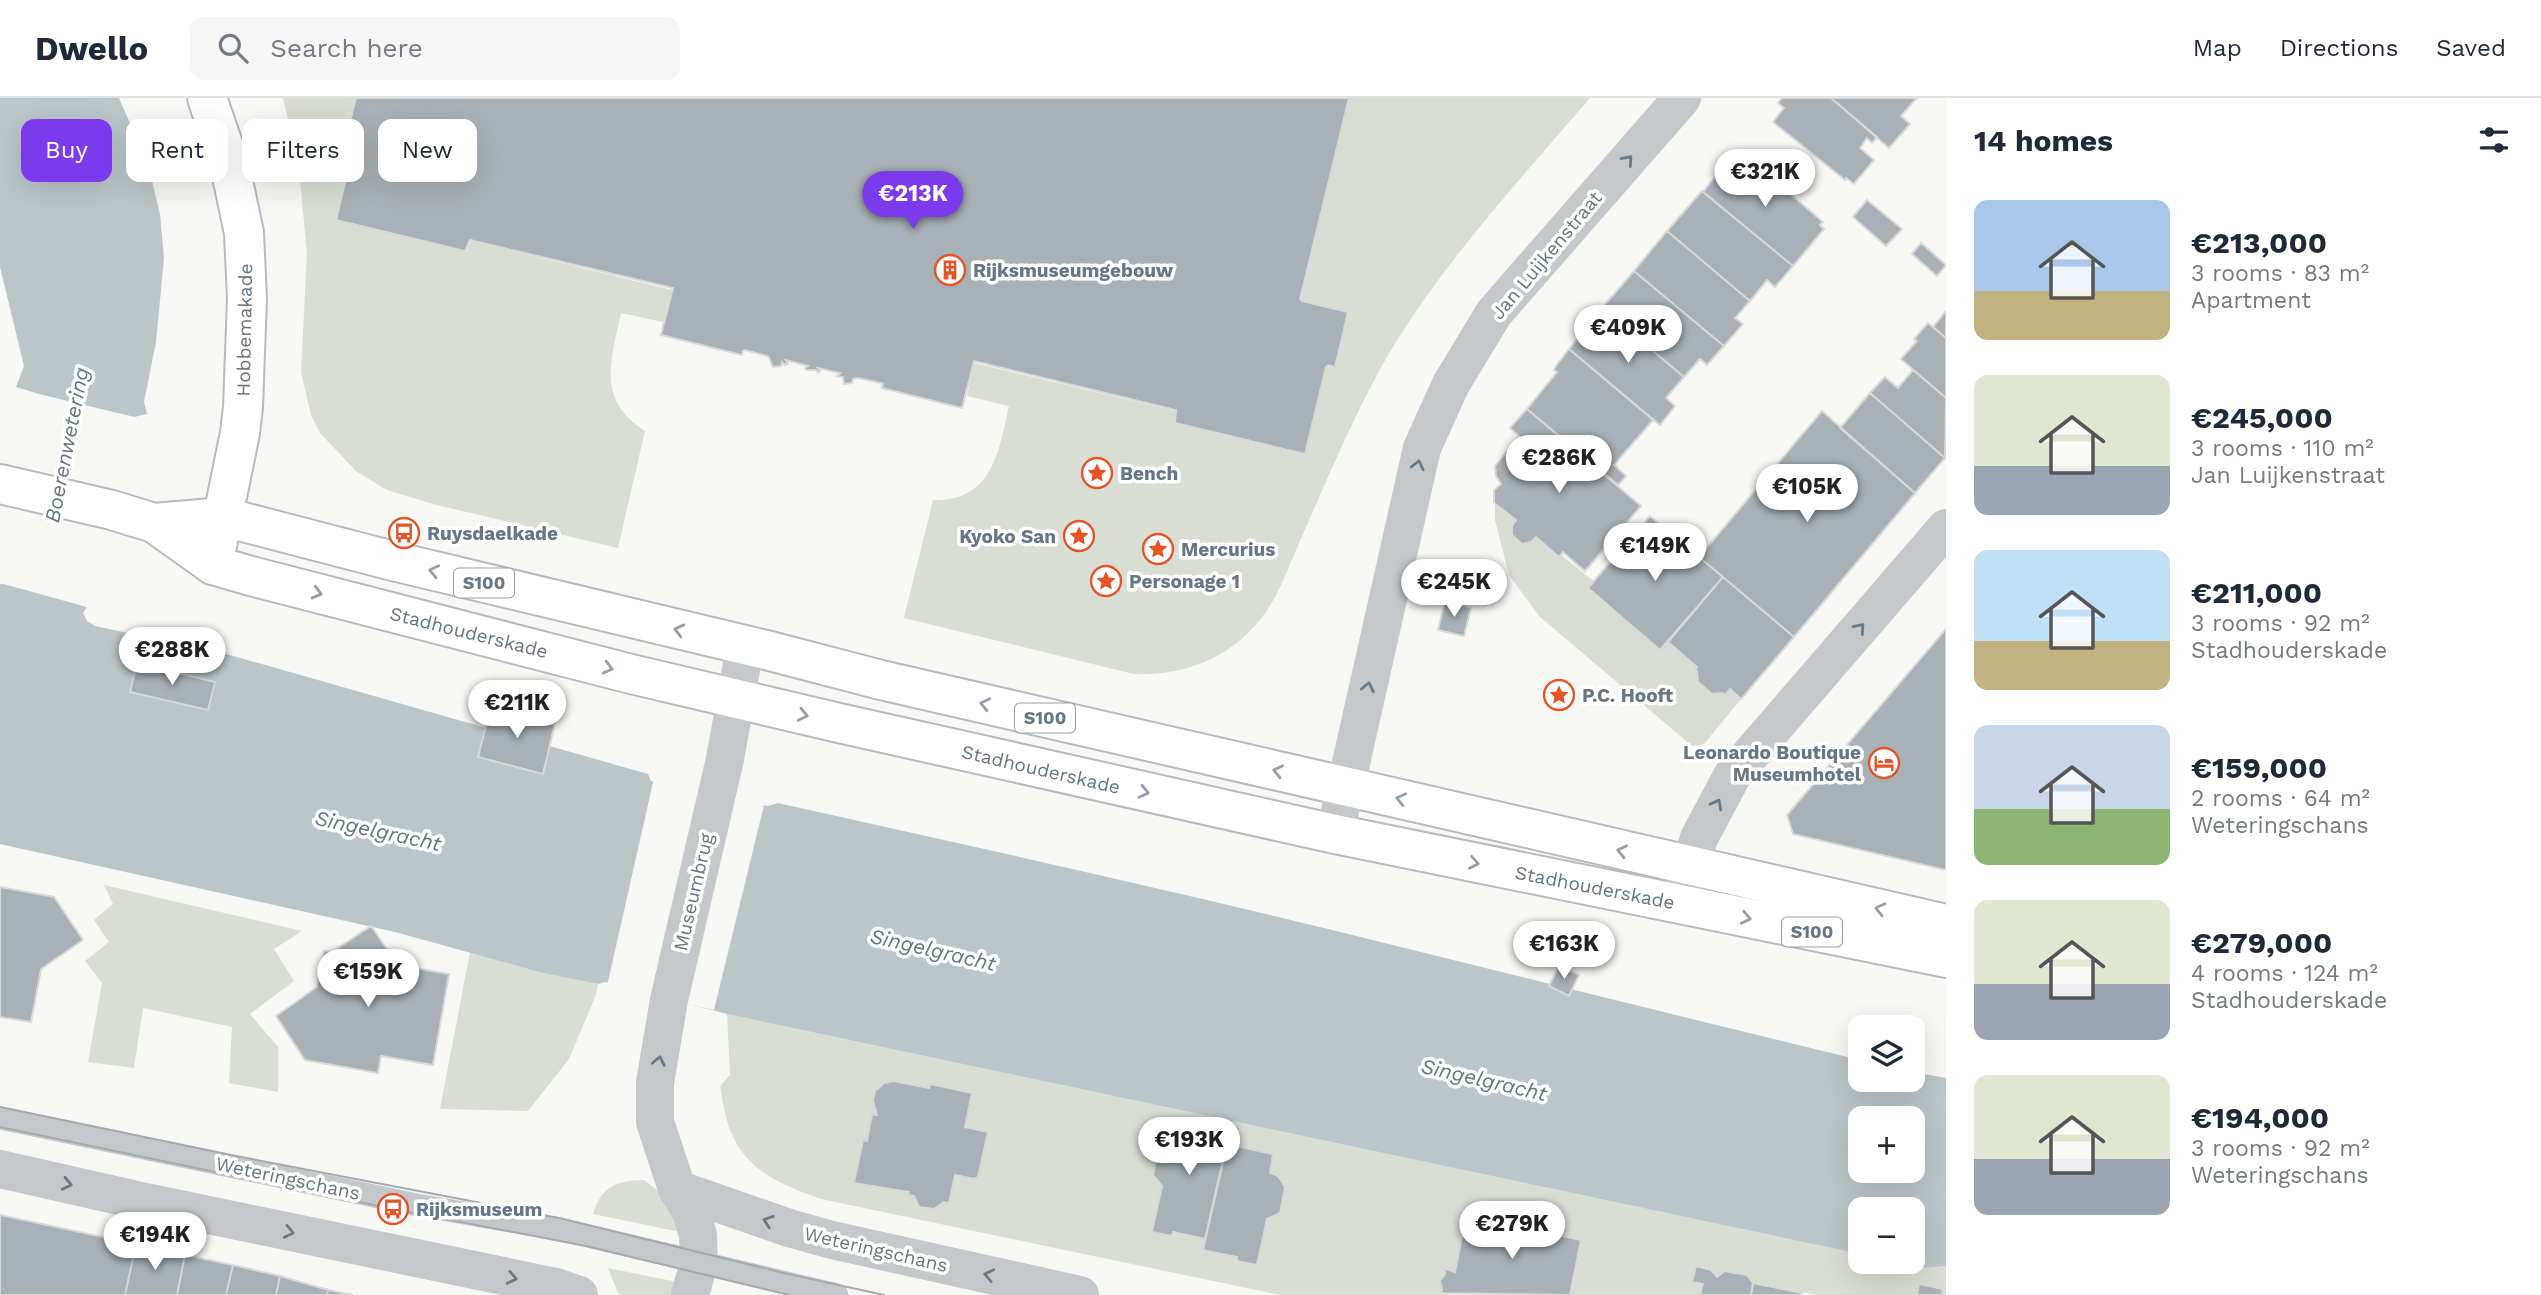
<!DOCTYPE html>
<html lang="en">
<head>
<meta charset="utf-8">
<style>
  body { margin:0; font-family:"Work Sans",sans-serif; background:#f6f6f7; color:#1f2937; height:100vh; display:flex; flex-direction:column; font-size:26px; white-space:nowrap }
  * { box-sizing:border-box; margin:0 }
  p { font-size:23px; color:#747a83 }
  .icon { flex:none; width:38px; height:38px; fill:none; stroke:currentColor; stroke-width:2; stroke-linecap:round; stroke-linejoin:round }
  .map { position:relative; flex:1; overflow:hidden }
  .details { display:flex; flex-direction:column; background:#fff; width:595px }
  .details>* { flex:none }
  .hud { position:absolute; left:21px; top:21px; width:665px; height:63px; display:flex; gap:14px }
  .tools { position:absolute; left:1848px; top:917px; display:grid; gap:14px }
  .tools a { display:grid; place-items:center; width:77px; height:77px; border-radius:14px; background:#fff; box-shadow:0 7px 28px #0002; font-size:35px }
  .price { position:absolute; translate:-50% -60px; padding:0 16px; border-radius:24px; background:#fff; color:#222; font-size:23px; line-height:46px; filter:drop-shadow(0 2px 4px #0008) }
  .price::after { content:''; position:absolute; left:50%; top:42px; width:21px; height:16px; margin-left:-10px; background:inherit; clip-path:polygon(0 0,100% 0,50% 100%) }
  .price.on { background:#7c3aed; color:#fff }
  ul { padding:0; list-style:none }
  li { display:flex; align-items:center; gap:21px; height:175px; padding:0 28px }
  li span { display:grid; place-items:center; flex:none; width:196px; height:140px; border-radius:14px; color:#555 }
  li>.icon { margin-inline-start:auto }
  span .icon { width:84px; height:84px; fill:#fffc; stroke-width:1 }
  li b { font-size:30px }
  h2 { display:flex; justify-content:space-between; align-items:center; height:84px; padding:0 28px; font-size:30px }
  .pill { padding:0 24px; border-radius:14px; background:#fff; box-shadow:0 7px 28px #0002; font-size:24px; line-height:63px }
  .pill.on { background:#7c3aed; color:#fff }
  header { display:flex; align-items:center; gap:42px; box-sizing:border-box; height:98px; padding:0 35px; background:#fff; border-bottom:2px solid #e0e1e3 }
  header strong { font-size:33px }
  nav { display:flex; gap:38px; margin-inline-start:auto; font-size:24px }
  .search { width:490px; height:63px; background:#f6f6f7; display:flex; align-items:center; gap:18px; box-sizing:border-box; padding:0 24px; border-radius:14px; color:#747a83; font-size:26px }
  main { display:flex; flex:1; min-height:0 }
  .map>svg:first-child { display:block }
  .green { fill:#d8ded4; fill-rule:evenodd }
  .water { fill:#bbc6ca; fill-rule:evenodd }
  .pier { fill:#f7f7f3 }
  .building { fill:#a8b1b7; stroke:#d8d8d6; stroke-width:2 }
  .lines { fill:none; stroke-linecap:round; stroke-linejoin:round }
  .secondary-casing { stroke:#b6bbc0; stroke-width:42 }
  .primary-casing { stroke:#b7bbbf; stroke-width:42 }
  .lane { stroke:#c4c8cb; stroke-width:23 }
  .street { stroke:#c4c8cb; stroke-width:38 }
  .secondary { stroke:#fff; stroke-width:38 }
  .primary { stroke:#fff; stroke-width:38 }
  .tram { stroke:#a4aab0; stroke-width:2 }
  .oneway { stroke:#6a7a88 }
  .oneway2 { stroke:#939faa }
  .labels { text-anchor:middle; stroke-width:7; stroke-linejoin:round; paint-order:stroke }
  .shield { fill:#fff; stroke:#939faa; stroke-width:2 }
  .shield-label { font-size:18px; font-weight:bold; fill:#657685 }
  .street-label { font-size:19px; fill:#657685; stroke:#fff }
  .poi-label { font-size:19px; font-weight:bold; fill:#657685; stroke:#fff; text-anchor:start }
  .water-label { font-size:21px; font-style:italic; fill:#617881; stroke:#fff }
</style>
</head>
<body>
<header>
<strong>Dwello</strong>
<div class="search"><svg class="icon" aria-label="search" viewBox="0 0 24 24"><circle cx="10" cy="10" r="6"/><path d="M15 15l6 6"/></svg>Search here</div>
<nav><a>Map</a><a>Directions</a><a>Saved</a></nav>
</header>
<main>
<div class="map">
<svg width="1946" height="1197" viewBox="0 0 1946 1197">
  <rect width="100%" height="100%" fill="#f7f7f3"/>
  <!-- green -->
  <path class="green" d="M283 0H355L347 31 356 35 335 122 466 154 471 143 672 192 663 224 621 215C611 263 596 302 645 333L618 450 433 406 387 392 357 374 320 335 311 317 301 274 307 156 299 70Z
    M1349 0H1590C1519 83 1443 164 1387 259 1355 315 1329 377 1303 436 1288 469 1277 507 1250 533 1220 564 1177 578 1134 576L904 520 933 402C992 404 999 354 1009 308L967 298 974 265 1175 313 1174 325 1305 357 1326 269H1336L1349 214 1302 202 1301 200Z
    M1495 404 1741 601 1704 646 1692 648 1539 518 1509 477 1495 422Z
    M104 787 302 833 274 851 294 883 250 916 278 949V994L229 985 232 929 143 910 134 970 88 964 102 885 85 863 109 844 94 822 113 806Z
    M470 854 598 886 596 897 569 961 528 1013 440 1011Z
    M727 916 1860 1156V1164H1898L1926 1170 1946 1168V1197H1942L1943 1191 1919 1186 1917 1197H1818L1752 1185 1747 1177 1726 1173 1717 1179 1711 1172 1696 1168 1692 1183 1703 1186 1700 1197H1570L1581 1142 1544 1134 1536 1129 1467 1118 1455 1174 1446 1171 1445 1176 1440 1183 1442 1191 1441 1195 1450 1197H1280L821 1101C784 1088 748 1074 732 1036 725 1022 723 1004 720 988L730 977ZM890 983 929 990 930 986 972 995 965 1029 988 1034 978 1079 974 1081 955 1077 949 1105 944 1104 934 1111 919 1109 914 1098 909 1097V1094L854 1085 862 1042 867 1043 872 1016 877 1017 873 1003 875 993ZM1175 1019 1238 1030 1235 1048 1273 1056 1270 1075 1278 1078 1285 1089 1280 1115 1267 1121 1257 1167 1237 1163V1159L1203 1152 1205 1141 1173 1134H1152L1162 1088 1153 1077 1158 1051 1169 1043Z
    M644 1082 662 1096 685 1135 593 1116C602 1088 615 1083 644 1082Z
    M608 1170 682 1185 676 1197H621L618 1195Z"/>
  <!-- water -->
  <path class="water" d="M0 0H119L148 66 160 116 164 160 156 244 144 304 147 316 134 319 117 315 66 503 87 509 83 515 87 523 95 528 230 557 648 676 651 683 768 708 778 705C961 746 1145 786 1328 831 1505 875 1683 919 1860 962V982H1913V974L1946 980V1168L1926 1170 1897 1164H1913V1111H1860V1156L727 916 605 884 598 886 540 874 395 834 0 746V486H3L49 299 16 289 24 268 0 169ZM1860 1020H1913V1073H1860Z"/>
  <!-- pier -->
  <path class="pier" d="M39 296 134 319 133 323 119 319 72 492 70 500 88 505 87 509 0 485 45 301 38 299Z
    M654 680 765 703 714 912 607 888Z"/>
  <!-- building -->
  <path class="building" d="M356 0H1349L1300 201 1302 203 1348 214 1335 269 1328 267 1326 269 1305 356 1175 325 1176 312 974 263 962 310 882 290 883 286 881 285 858 280 853 281 852 285 844 286 843 279 837 278 840 275 818 270 820 273 818 275 816 272H806L805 270 808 268 786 262 788 266 785 267 782 264 781 268 773 269 768 258 745 252 743 253 742 257 661 237 673 190 470 142 465 153 336 122 357 35 348 31Z
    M1782 0H1831L1877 39 1872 45 1867 40 1860 50 1874 62 1854 86 1846 80 1845 82 1773 24 1784 10 1778 5Z
    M1831 0H1914L1916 1 1901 18 1910 26 1889 50Z
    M1744 56 1823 124 1820 127 1824 131 1793 168 1703 94 1727 64 1733 70Z
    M1702 93 1793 168 1775 189 1767 182 1750 203 1667 133Z
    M1867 102 1902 131 1886 148 1853 119Z
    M1667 133 1750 203 1735 220 1743 226 1724 248 1634 173Z
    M1921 145 1946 167 1937 178 1912 156Z
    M1634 173 1724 248 1707 267 1700 261 1684 279 1602 210Z
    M1602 210 1684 279 1666 300 1675 308 1660 327 1569 251Z
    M1946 213V240L1933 229Z
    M1928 225 1946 240V300L1901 261 1917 243 1914 241Z
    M1569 251 1653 322 1614 367 1626 378 1618 387 1527 311 1557 274 1554 272 1556 268Z
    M1913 272 1946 300 1945 360 1870 295 1885 279 1898 290Z
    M1870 295 1945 360 1915 395 1840 330Z
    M1527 311 1641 408 1585 473 1563 454 1559 459 1536 439 1531 444 1522 446 1512 437V428L1516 422 1494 405V392L1501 386 1496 378 1495 368 1519 338 1510 330Z
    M1822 313 1915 395 1794 539 1699 459Z
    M1650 418 1723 479 1660 552 1588 490Z
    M1723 479 1794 539 1741 601 1730 591 1725 597 1722 595 1712 596 1698 584 1697 573 1695 571 1697 569 1668 544Z
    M1445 503 1471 510 1464 538 1438 532Z
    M1946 531V772L1793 736 1787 717Z
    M137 565 215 584 208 612 130 594Z
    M491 608 555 625 543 676 478 659Z
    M0 789 54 799 83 842 41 871 31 924 0 919Z
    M0 789 54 799 83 842 41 871 31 924 0 919Z
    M371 828 398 867 449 876 433 967 381 958 378 975 305 962 276 918 317 889 324 853 332 854Z
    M371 828 398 867 449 876 433 967 381 958 378 975 305 962 276 918 317 889 324 853 332 854Z
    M1559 868 1579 877 1569 898 1549 888Z
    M894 983 929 990 930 986 972 995 965 1029 988 1034 978 1079 974 1081 955 1077 949 1105 944 1104 934 1111 919 1109 914 1098 908 1097 909 1094 854 1085 863 1042 867 1043 872 1016 877 1017 873 1003 875 993 884 985Z
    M1174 1019 1230 1031 1205 1141 1173 1134 1172 1138 1152 1134 1162 1088 1153 1077 1158 1051 1169 1043Z
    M1231 1029 1239 1030 1235 1048 1273 1056 1270 1075 1278 1078 1285 1089 1280 1115 1267 1121 1257 1167 1237 1163V1159L1203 1152Z
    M0 1117 136 1146 125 1197H0Z
    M1466 1118 1537 1129 1544 1134 1581 1142 1570 1197 1441 1195 1442 1191 1440 1183 1445 1176V1171L1455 1174Z
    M136 1146 185 1157 177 1197H125Z
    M185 1157 233 1167 226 1197H177Z
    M233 1167 280 1178 276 1197H226Z
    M1696 1168 1711 1172 1717 1179 1725 1173 1747 1177 1753 1185 1751 1197H1700L1703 1186 1692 1184Z
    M280 1178 328 1192 327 1197H276Z
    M1753 1185 1802 1195 1801 1197H1751Z
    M1919 1186 1943 1191 1942 1197H1917Z
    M328 1192 353 1197H327Z"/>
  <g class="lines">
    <!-- secondary casing -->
    <g class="secondary-casing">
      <path id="secondary" d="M207 0 229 64 244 135 247 201 243 309 240 335 213 467"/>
    </g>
    <!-- primary casing -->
    <g class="primary-casing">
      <path id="primary" d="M0 386 112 412 154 425 213 467 251 478 631 576 839 625 1335 736 1946 860
        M154 425 224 419 393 463 766 552 881 582 1946 826"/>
    </g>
    <!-- lane -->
    <path class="lane" d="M0 1020 417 1107 559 1131 837 1197"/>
    <!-- street -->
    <path class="street" d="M1335 736 1422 350 1451 286 1494 215 1682 0
      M1681 799 1699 740 1732 678 1946 430
      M0 1071 141 1103 556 1189 579 1197
      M677 1091 789 1130 832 1142 1080 1197
      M690 1197 699 1165 698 1137 691 1113 677 1091 655 1024V985L669 902 725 661 745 549"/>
    <!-- secondary -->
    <use href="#secondary" class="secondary"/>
    <!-- primary -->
    <use href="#primary" class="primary"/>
    <!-- tram -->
    <path class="tram" d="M0 1009 236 1058 559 1120 788 1176 884 1197
      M0 1029 393 1111 586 1148 789 1197"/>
  </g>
  <!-- one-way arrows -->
  <defs><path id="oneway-chevron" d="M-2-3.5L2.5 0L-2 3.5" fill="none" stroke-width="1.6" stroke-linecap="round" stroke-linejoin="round" transform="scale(1.75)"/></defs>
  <g class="oneway">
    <use href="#oneway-chevron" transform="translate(1628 62) rotate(-49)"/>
    <use href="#oneway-chevron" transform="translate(1418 367) rotate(-77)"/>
    <use href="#oneway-chevron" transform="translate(1860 530) rotate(-49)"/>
    <use href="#oneway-chevron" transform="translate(1368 589) rotate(-78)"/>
    <use href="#oneway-chevron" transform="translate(1717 706) rotate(-62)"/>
    <use href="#oneway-chevron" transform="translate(659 963) rotate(-79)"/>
    <use href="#oneway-chevron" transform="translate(67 1086) rotate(13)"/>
    <use href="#oneway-chevron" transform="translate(768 1123) rotate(-161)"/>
    <use href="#oneway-chevron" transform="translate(289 1134) rotate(12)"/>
    <use href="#oneway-chevron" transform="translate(989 1177) rotate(-168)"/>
    <use href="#oneway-chevron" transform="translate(512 1180) rotate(12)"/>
  </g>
  <g class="oneway2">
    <use href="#oneway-chevron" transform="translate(434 473) rotate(-167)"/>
    <use href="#oneway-chevron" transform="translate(317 495) rotate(15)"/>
    <use href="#oneway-chevron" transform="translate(679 532) rotate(-166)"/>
    <use href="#oneway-chevron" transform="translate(608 570) rotate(14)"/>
    <use href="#oneway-chevron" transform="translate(985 606) rotate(-167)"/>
    <use href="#oneway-chevron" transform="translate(803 617) rotate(13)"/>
    <use href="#oneway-chevron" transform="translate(1278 673) rotate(-167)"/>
    <use href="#oneway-chevron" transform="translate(1144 694) rotate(13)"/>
    <use href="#oneway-chevron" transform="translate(1401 701) rotate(-167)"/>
    <use href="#oneway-chevron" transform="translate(1622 753) rotate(-167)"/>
    <use href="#oneway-chevron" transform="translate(1474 765) rotate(11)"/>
    <use href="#oneway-chevron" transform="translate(1880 811) rotate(-167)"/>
    <use href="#oneway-chevron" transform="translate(1746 820) rotate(12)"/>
  </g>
  <!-- icons -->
  <defs>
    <g id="building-ring" transform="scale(1.575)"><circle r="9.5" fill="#fff" stroke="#e65324" stroke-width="1.5"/><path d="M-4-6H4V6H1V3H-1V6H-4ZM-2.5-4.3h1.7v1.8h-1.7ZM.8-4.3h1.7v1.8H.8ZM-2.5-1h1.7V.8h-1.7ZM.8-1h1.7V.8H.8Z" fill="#e65324"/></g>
    <g id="sight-ring" transform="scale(1.575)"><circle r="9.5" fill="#fff" stroke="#e65324" stroke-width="1.5"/><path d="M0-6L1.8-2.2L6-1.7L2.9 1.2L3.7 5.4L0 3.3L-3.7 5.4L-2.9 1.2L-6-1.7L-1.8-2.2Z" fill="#e65324"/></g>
    <g id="bus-ring" transform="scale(1.575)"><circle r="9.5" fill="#fff" stroke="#e65324" stroke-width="1.5"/><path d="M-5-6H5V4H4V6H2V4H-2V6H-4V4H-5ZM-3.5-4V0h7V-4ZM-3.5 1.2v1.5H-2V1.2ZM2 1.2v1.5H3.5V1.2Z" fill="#e65324"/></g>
    <g id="hotel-ring" transform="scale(1.575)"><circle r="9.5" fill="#fff" stroke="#e65324" stroke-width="1.5"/><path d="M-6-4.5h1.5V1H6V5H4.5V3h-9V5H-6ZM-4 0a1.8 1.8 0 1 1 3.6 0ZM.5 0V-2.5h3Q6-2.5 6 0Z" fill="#e65324"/></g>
  </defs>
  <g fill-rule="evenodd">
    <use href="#building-ring" x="950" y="172"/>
    <use href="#sight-ring" x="1097" y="375"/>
    <use href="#bus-ring" x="404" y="435"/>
    <use href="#sight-ring" x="1079" y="438"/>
    <use href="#sight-ring" x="1158" y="451"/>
    <use href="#sight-ring" x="1106" y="483"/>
    <use href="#sight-ring" x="1559" y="597"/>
    <use href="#hotel-ring" x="1884" y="665"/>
    <use href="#bus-ring" x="393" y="1111"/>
  </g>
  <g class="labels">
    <!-- shield labels -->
    <g class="shield">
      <rect x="454" y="470.5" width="60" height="29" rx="5"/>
      <rect x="1015" y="605.5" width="60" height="29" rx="5"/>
      <rect x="1782" y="819.5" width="60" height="29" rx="5"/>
    </g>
    <g class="shield-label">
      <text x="484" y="491">S100</text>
      <text x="1045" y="626">S100</text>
      <text x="1812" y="840">S100</text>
    </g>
    <!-- street labels -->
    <g class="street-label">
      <text transform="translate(1546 157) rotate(-50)" y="7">Jan Luijkenstraat</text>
      <text transform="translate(244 232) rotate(-89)" y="7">Hobbemakade</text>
      <text transform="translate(469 534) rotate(14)" y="7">Stadhouderskade</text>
      <text transform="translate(1041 671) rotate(13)" y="7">Stadhouderskade</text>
      <text transform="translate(1595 789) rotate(11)" y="7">Stadhouderskade</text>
      <text transform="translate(693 794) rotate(-77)" y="7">Museumbrug</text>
      <text transform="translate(288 1080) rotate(12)" y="7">Weteringschans</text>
      <text transform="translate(876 1151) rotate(13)" y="7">Weteringschans</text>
    </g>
    <!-- poi labels -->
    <g class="poi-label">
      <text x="973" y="179">Rijksmuseumgebouw</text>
      <text x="1120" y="382">Bench</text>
      <text x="427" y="442">Ruysdaelkade</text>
      <text x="1056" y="445" text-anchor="end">Kyoko San</text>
      <text x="1181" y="458">Mercurius</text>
      <text x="1129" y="490">Personage 1</text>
      <text x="1582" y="604">P.C. Hooft</text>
      <text x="1861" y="661" text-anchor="end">Leonardo Boutique<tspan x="1861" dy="22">Museumhotel</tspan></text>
      <text x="416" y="1118">Rijksmuseum</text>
    </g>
    <!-- water labels -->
    <g class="water-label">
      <text transform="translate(67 347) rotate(-79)" y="7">Boerenwetering</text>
      <text transform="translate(378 733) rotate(12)" y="7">Singelgracht</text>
      <text transform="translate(933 852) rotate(13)" y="7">Singelgracht</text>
      <text transform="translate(1484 982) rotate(13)" y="7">Singelgracht</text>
    </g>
  </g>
</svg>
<div class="tools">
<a><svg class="icon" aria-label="layers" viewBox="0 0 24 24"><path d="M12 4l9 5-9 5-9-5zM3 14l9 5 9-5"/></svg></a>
<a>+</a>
<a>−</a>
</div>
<b class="price" style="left:1765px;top:111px">€321K</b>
<b class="price on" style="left:913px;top:133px">€213K</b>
<b class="price" style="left:1628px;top:267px">€409K</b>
<b class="price" style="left:1559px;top:397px">€286K</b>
<b class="price" style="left:1807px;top:426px">€105K</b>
<b class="price" style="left:1655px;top:485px">€149K</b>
<b class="price" style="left:1454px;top:521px">€245K</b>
<b class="price" style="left:172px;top:589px">€288K</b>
<b class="price" style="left:517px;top:642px">€211K</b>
<b class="price" style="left:1564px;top:883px">€163K</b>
<b class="price" style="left:368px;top:911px">€159K</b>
<b class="price" style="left:1189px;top:1079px">€193K</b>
<b class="price" style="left:1512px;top:1163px">€279K</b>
<b class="price" style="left:155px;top:1174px">€194K</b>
<div class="hud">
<a class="pill on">Buy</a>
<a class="pill">Rent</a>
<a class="pill">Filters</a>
<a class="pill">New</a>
</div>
</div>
<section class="details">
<h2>14 homes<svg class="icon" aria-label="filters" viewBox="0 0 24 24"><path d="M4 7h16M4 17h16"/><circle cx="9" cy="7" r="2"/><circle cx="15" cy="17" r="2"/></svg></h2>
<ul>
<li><span style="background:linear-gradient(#a9c7e8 65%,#c2b280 0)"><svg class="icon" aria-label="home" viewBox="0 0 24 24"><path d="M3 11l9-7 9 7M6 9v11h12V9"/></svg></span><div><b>€213,000</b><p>3 rooms · 83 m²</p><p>Apartment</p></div></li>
<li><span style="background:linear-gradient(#dfe7d0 65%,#9aa5b1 0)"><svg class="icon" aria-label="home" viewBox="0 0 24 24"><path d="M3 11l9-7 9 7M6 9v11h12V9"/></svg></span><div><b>€245,000</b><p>3 rooms · 110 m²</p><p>Jan Luijkenstraat</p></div></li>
<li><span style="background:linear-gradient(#bfe0f5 65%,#c2b280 0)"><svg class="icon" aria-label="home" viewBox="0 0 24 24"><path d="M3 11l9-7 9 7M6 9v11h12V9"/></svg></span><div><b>€211,000</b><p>3 rooms · 92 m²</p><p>Stadhouderskade</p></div></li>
<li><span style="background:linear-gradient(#c9d6e8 60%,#8fb573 0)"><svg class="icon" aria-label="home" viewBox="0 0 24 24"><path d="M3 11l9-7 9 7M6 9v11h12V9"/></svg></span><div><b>€159,000</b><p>2 rooms · 64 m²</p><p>Weteringschans</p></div></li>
<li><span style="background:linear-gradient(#dfe7d0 60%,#9aa5b1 0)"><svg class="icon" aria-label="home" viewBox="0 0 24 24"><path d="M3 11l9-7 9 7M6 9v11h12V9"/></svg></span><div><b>€279,000</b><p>4 rooms · 124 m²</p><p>Stadhouderskade</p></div></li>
<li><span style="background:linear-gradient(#dfe7d0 60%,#9aa5b1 0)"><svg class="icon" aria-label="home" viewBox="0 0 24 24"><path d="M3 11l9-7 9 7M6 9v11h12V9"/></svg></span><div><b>€194,000</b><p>3 rooms · 92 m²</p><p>Weteringschans</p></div></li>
</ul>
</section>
</main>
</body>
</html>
